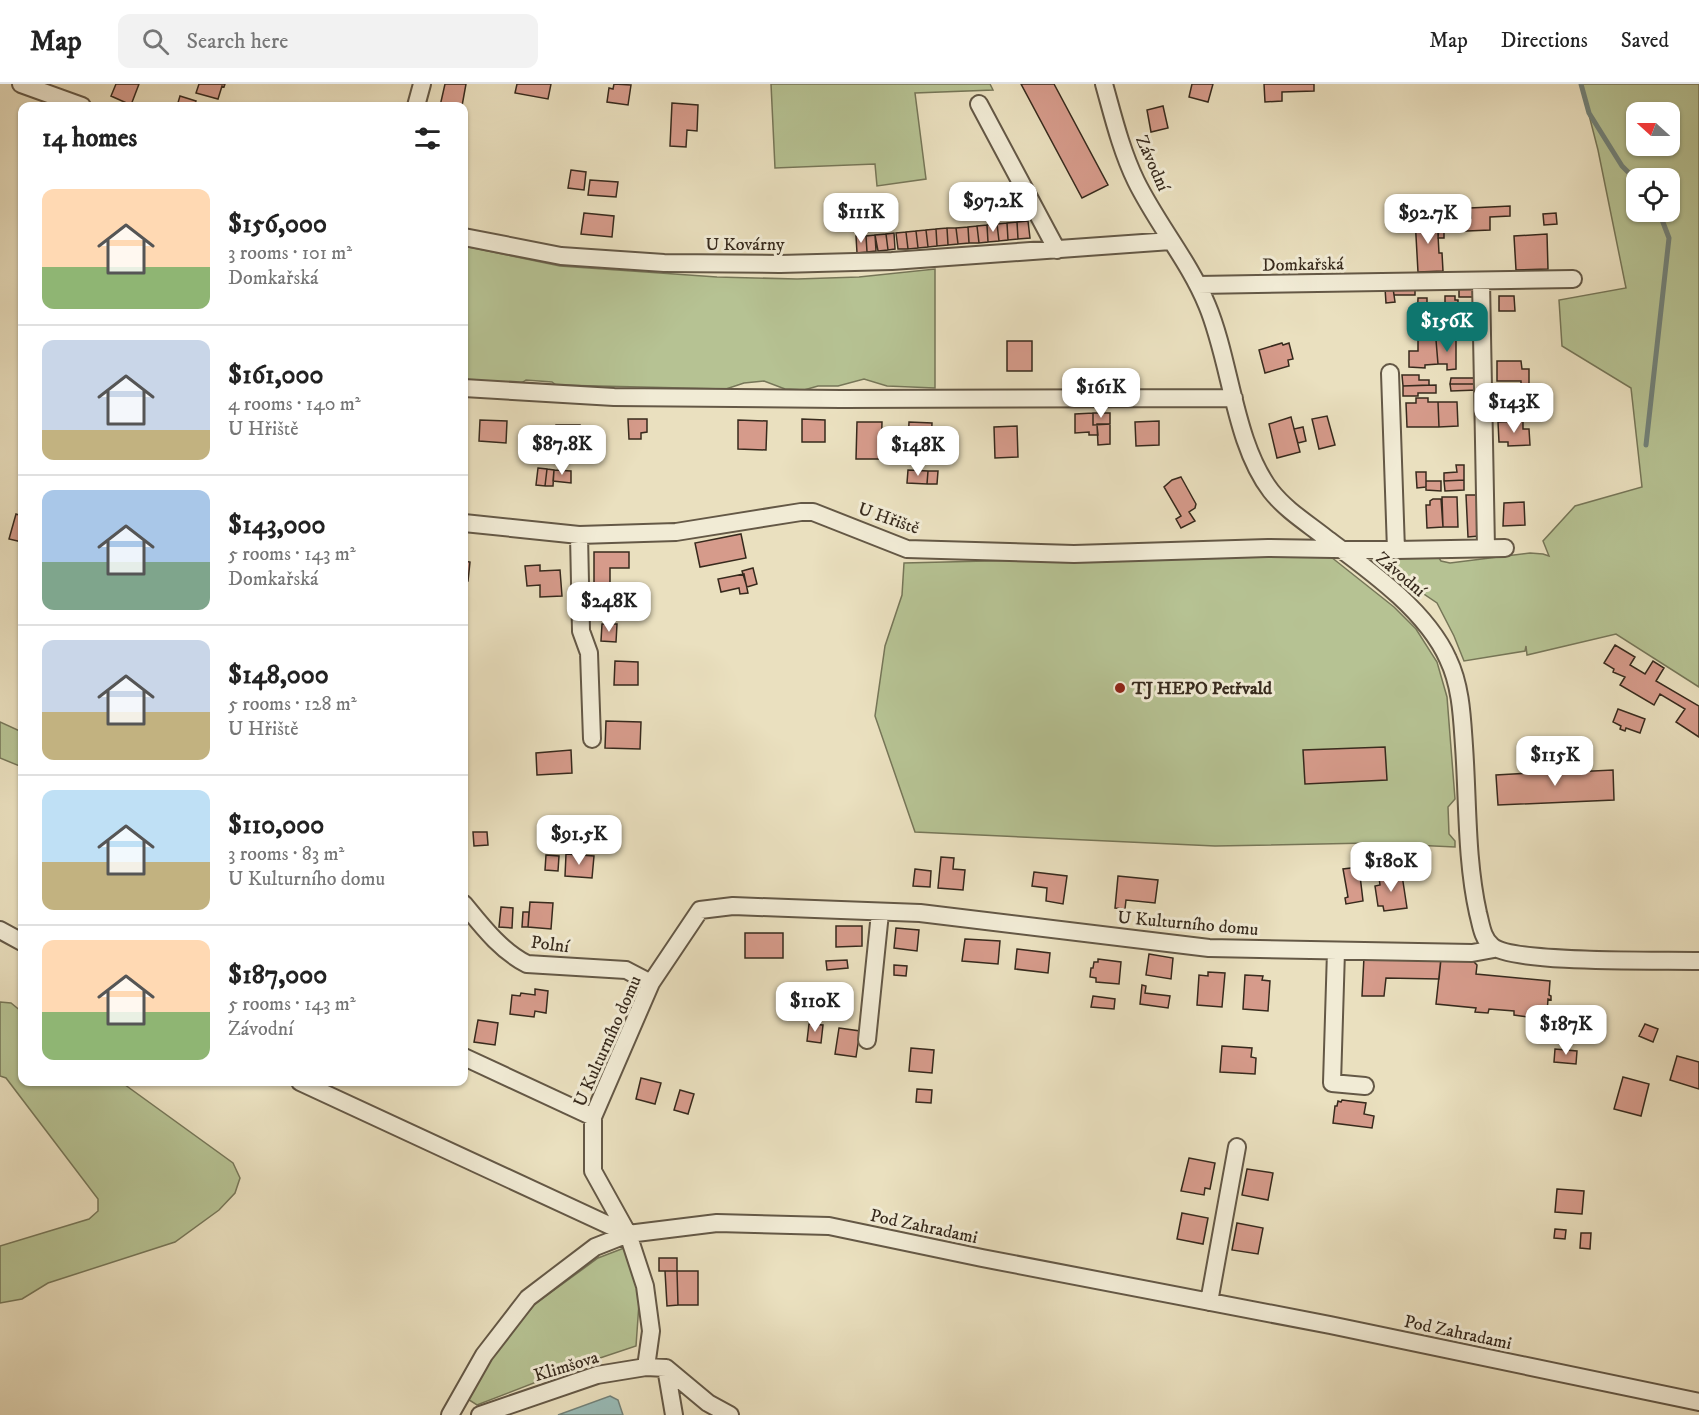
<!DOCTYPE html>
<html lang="en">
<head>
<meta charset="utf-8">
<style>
  body { margin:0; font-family:"IM FELL DW Pica",serif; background:#f2f2f2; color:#222; height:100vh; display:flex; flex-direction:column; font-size:22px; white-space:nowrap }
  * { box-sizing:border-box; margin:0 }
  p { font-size:20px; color:#767676 }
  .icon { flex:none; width:33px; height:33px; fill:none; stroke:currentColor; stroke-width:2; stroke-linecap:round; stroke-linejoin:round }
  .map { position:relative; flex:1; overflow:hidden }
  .sheet { position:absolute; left:18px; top:18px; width:450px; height:984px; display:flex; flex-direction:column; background:#fff; border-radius:12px; box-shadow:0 2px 4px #0004 }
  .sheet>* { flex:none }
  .needle { width:39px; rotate:291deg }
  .buttons { position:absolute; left:1626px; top:18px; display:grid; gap:12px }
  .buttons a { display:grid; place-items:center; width:54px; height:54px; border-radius:12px; background:#fff; box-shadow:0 2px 4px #0004; font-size:30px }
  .price { position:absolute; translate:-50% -51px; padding:0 14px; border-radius:12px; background:#fff; color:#222; font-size:20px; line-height:39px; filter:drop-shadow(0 2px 3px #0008) }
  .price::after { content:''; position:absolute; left:50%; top:36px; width:18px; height:14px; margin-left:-9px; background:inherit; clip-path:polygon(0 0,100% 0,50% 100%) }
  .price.active { background:#0f766e; color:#fff }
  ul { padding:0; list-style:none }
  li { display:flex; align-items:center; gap:18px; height:150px; padding:0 24px }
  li+li { border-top:2px solid #e0e0e0 }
  li span { display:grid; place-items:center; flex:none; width:168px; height:120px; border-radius:12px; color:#555 }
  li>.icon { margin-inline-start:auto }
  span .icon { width:72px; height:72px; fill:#fffc; stroke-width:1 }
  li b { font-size:26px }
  h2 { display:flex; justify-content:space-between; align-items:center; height:72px; padding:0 24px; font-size:26px }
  header { display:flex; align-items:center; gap:36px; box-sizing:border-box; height:84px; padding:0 30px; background:#fff; border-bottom:2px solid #e0e0e0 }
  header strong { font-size:28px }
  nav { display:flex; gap:33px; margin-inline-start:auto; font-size:21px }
  .search { width:420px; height:54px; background:#f2f2f2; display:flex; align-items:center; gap:15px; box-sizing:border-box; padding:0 21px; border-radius:12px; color:#767676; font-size:22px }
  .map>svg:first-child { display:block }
  .green { fill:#b6c293; stroke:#767658; stroke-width:1.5; fill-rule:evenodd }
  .water { fill:#99bcb8; stroke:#72827a; stroke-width:1.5 }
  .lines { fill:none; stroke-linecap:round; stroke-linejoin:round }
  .stream { stroke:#72827a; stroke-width:5 }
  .building { fill:#d69b8b; stroke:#372a1d; stroke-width:1.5 }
  .minor-casing { stroke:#645846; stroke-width:20 }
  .minor { stroke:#f1ebd5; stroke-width:16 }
  .poi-dot { fill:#8f2418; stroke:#f1ebd5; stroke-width:2 }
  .labels { text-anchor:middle; stroke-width:6; stroke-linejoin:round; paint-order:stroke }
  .street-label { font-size:18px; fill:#372a1d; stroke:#f1ebd5 }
  .poi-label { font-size:18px; font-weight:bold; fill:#372a1d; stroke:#f1ebd5; text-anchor:start }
</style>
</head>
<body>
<header>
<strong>Map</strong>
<div class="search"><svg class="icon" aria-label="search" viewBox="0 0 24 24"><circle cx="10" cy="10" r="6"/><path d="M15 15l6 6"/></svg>Search here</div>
<nav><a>Map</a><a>Directions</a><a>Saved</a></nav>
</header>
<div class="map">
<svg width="1699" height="1331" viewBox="0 0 1699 1331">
  <rect width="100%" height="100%" fill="#eae0bf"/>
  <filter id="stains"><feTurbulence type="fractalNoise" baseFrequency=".00333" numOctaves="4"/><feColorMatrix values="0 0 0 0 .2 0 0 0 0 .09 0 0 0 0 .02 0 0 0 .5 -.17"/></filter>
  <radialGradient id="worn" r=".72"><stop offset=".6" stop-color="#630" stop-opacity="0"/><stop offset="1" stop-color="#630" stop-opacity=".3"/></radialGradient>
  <!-- green -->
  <path class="green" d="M771 0H990L993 6 915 9 926 95 877 102 875 80 775 84Z
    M1581 0H1699V603L1616 550 1527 571 1526 562 1525 567 1464 577 1454 552 1437 519 1387 485V480C1397 467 1425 474 1439 474L1441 477 1450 479 1530 469 1543 470 1549 472 1543 457 1575 422 1642 403 1631 304 1562 262 1559 216 1626 204 1598 66ZM1636 28H1670V62H1636ZM1636 94H1670V128H1636Z
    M464 162 560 182 717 193 797 195 859 193 935 185V304L887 302 864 295 838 302H818L804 306 785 305 764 297 744 299 726 305 556 301 552 298 526 296C514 306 479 297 464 295Z
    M1326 469 1394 523 1416 545 1437 578 1447 613 1455 715 1448 723 1449 750 1455 757V763L1370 759 1215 762 915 748 875 632 885 562 902 511 904 479Z
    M0 638 22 648V683L0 674Z
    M0 918 11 919 22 928V998H121L233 1079 240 1094 235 1109 219 1126 175 1158 48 1199 22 1215 0 1219V1162L89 1135 98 1127V1115L6 994 0 992Z
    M624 1164 640 1205 636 1262 588 1278 477 1321 466 1314 493 1270 535 1220 598 1174Z"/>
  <!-- water -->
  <path class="water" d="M610 1312 618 1316 623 1331H558Z"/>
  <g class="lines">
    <!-- stream -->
    <path class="stream" d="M1581 0 1589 29 1622 82 1636 96
      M1646 361 1669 154 1659 128"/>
  </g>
  <!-- building -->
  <path class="building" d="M116 0H139L131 21 111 12Z
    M199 0H225L224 3 222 2 218 15 196 9Z
    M445 0H466L462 22H440Z
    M517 0H551L548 15 515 9Z
    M614 0 631 1 628 21 607 18 609 4 613 5Z
    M1021 0H1054L1108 101 1082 114Z
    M1192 0H1213L1208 18 1189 13Z
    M1264 0H1314V7L1282 8V17L1265 18Z
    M180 12 196 17 194 22H177Z
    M672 19 698 21 697 47 687 46 686 63 670 62Z
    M1163 22 1168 44 1151 48 1147 26Z
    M571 86 586 88 584 106 568 104Z
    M590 96 618 98 616 113 588 111Z
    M1510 122V132L1490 133V146L1444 148V135L1471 134 1470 124Z
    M584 129 614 132 612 153 581 150Z
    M1556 129 1557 140 1544 141 1543 130Z
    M1437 133 1439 169H1442L1443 187 1418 188 1415 134Z
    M1437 135H1444V154H1438L1439 144Z
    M1028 137 1030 154 1018 155 1017 138Z
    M1017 138 1018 155 1008 156 1007 139Z
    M1007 139 1008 156 999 157 997 140Z
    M997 140 999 157 988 158 987 141Z
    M987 141 988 158 979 159 977 142Z
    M977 142 979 159H969L968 143Z
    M968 143 969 159 958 160 956 144Z
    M947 144H956L958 160 948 161Z
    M947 144 948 161 937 162 936 145Z
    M936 145 937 162 928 163 926 146Z
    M926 146 928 163 918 164 916 147Z
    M916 147 918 164 908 165 906 148Z
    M906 148 908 165H898L896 149Z
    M894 149 895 165 888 166 886 150Z
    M886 150 888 166 878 167 875 151Z
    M1547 150 1548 185 1516 186 1514 152Z
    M875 151 876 167 867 168 866 152Z
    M856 152H866L867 168 857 169Z
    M1415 203V211H1394L1393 204Z
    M1459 203H1477V213H1459Z
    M1385 204H1393L1395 218 1386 219Z
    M1445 212H1455V216H1458V219H1455L1456 243H1436V219H1445Z
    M1499 212H1514L1515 227H1499Z
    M1418 214H1427V219H1436V243H1417Z
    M1456 255V285L1447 286V280H1438L1436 256Z
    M1418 256H1436L1438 280 1425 281V284L1409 283V267H1418Z
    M1007 257H1032V287H1007Z
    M1282 259 1283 261 1289 259 1293 275 1288 276 1289 282 1265 289 1259 266Z
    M1497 277H1521L1522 285H1529V300H1521V297H1497Z
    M1402 291H1419V296H1429V301L1403 302Z
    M1451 294H1477V300H1450Z
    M1450 300H1477V306L1451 307Z
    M1436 301V309H1418V312H1403V302Z
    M1528 305V316H1511L1510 306Z
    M1416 314H1428V318H1438L1439 343H1407L1406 319H1416Z
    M1438 318H1457L1458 342 1439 343Z
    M1515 319H1530L1531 336H1525V326H1513Z
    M1093 329H1110V340L1093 341Z
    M1093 329V341H1097L1098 351H1089V348L1075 349V330Z
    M1523 329V339V337L1499 338 1498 330Z
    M1327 332 1335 361 1319 365 1312 335Z
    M1291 333 1300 368 1277 374 1269 340Z
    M628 335H647V348L641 349V355H629Z
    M802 335 825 336V358H802Z
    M480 336 507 337 506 359 479 357Z
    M738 336 767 337 766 366 738 365Z
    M1159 337V361L1136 362 1135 338Z
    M1523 337V345H1529L1530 361 1508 362V358H1499L1498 338Z
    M857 338H882L881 375H856Z
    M909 338 932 339 931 363H908Z
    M1097 340H1110V360L1098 361Z
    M556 341H580L579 366 555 365Z
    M1017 342 1018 373 995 374 994 343Z
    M1303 343 1306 357 1298 359 1294 345Z
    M1456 381H1464V396L1444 397V389L1457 388Z
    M538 384 547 385 545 402 536 401Z
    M547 385 554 386 553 402H545Z
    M554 386 571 387V399L553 397Z
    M908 386 928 387 927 400 907 399Z
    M928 387H938L937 400H927Z
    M1416 388H1426V403L1417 404Z
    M1181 393 1196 420 1195 424 1189 428 1195 437 1181 444 1176 435 1181 432 1164 403 1172 396Z
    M1464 396V406L1445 407 1444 397Z
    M1426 397H1441V407L1426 406Z
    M1466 411H1478L1479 452 1468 453Z
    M1442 413H1457L1458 443H1443Z
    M1433 415H1441L1443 443 1427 444 1426 421H1430V417Z
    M1524 418 1525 441 1503 442 1504 419Z
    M16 430 22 432V458L9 455Z
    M741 450 746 474 700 483 695 459Z
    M594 468H629V484H610V509H594Z
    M464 477 470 478 468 497H464Z
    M540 481V487L560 486 562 512 540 513V501L527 502 525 482Z
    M753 484 757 500 747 503 742 487Z
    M744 490 748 509 740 510 739 504 721 508 718 495Z
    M602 540H617L616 558 601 557Z
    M1615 561 1635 573 1630 581 1645 590 1653 577 1664 584 1656 597 1699 622V653L1676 638 1685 625 1660 610 1654 621 1620 601 1625 593 1613 588 1614 585 1604 579Z
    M615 577 638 578V601H614Z
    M1618 625 1645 635 1640 649 1626 644 1625 647 1620 645 1621 642 1613 638Z
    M606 637 641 638 640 665 605 664Z
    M1385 663 1387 696 1305 700 1303 666Z
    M571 666 572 689 537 691 536 669Z
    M1564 685H1573V688L1613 686 1614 716 1498 721 1496 691 1532 689V686H1546V689L1565 688Z
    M473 748H487L488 761 474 762Z
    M566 770 594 772 592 794 565 792Z
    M546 771 559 772 558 787 545 786Z
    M941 773 954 774 953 785 965 786 963 806 938 804Z
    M1359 783 1363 817 1346 820 1345 814 1348 813 1343 785Z
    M915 785 931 787 930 803 913 802Z
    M1034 788 1067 792 1063 820 1046 817 1047 804 1032 802Z
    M1402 791 1407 824 1384 827 1383 822H1378L1375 802 1380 801 1379 794Z
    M1118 792 1158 796 1155 819 1126 816 1125 825 1115 824Z
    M530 818 553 819 551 845 528 843Z
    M501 823 513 824 512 844 499 843Z
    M523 828H529L528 843H522Z
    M836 842H862V862L836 863Z
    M896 844 919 846 917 867 894 864Z
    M745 849H783V874H745Z
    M965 855 1000 857 998 880 962 877Z
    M1017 865 1050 869 1048 889 1015 885Z
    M1149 870 1173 874 1171 895 1146 891Z
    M1364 873 1441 875 1439 895 1386 894 1384 912H1362Z
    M1441 874 1473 877 1477 881 1476 890 1550 897 1549 911 1551 912V916L1548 915 1547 930 1529 928 1528 933 1514 931V927L1489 925 1488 929 1475 928 1476 924 1436 920Z
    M1098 875 1121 878 1119 900 1096 898V894L1090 893 1091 884H1093L1094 878H1098Z
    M847 876 848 884 827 886 826 877Z
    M894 881 907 882 906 892 894 891Z
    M1208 888 1225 889 1222 923 1197 921 1199 891 1208 892Z
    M1245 891 1263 892 1262 896 1270 897 1268 927 1243 925Z
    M1142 901 1146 902 1145 909 1170 912 1168 924 1140 920Z
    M535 905 548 907 546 929 535 927 534 933 510 930 512 911 520 912 521 909 535 911Z
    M1093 912 1115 915 1114 925 1091 923Z
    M478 936 498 939 495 961 474 958Z
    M1566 938 1577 940V948L1565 946Z
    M809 940 823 941 821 959 807 957Z
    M1645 940 1658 945 1653 958 1639 952Z
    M839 944 860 947 856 973 835 970Z
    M1222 962 1252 964 1251 973 1256 974 1255 990 1220 988Z
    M911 964 934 966 932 989 909 987Z
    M1555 965 1577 967 1576 980 1554 978Z
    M1677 972 1699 978V1005L1670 996Z
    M1623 993 1649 1000 1641 1032 1614 1025Z
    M641 994 661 999 655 1020 636 1015Z
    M917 1005 932 1006 931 1019 916 1018Z
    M680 1006 694 1010 688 1030 674 1026Z
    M1342 1016 1366 1019 1364 1030 1374 1032 1372 1044 1333 1039 1335 1022H1337L1338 1017 1341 1018Z
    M1189 1074 1215 1079 1210 1105 1205 1104 1204 1111 1181 1107Z
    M1247 1085 1273 1089 1268 1116 1242 1111Z
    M1557 1105 1584 1107 1582 1130 1555 1128Z
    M1182 1129 1208 1134 1203 1160 1177 1155Z
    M1237 1139 1263 1144 1258 1170 1232 1166Z
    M1555 1145 1566 1146 1565 1155 1554 1154Z
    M1581 1149H1591L1590 1165 1580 1164Z
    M659 1174H677V1187H659Z
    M665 1187H677L678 1221 667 1222Z
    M677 1187H698V1221H678Z"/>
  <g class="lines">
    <!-- minor casing -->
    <g class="minor-casing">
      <path id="minor" d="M21 0 82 22
        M1104 0C1113 32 1121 66 1136 97 1157 140 1189 177 1207 221 1231 278 1234 359 1271 407 1286 426 1307 439 1326 454 1369 486 1426 526 1448 575 1461 602 1462 633 1464 662 1468 718 1466 775 1478 829 1481 840 1482 854 1492 862 1513 880 1663 876 1699 877
        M979 20 1057 166
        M416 22 422 0
        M464 153 561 172 664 179 780 180 892 177 1171 157
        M1481 197 1486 464
        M1198 201 1573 195
        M1390 289 1396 466
        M464 304 614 313 841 315 1234 314
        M464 439 579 451 676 448 801 428H813L907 465 1074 470 1268 464 1396 466 1505 464
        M579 451 581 547 589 569 592 655
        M464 820C482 842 501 867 527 880L626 886 651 899
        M0 846 22 858
        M1336 867 1332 999 1365 1002
        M867 956 880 829
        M464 973 593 1033
        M300 998 628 1150
        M1209 1218 1237 1063
        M646 1283 651 1247 645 1202 628 1150 593 1087V1033L651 899 700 826 733 822 920 829 1209 864 1472 869 1494 865
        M666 1284 674 1331
        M450 1331 484 1271 528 1214 595 1163 628 1150 717 1139 829 1142 982 1174 1330 1241 1699 1318
        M480 1331 597 1291 646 1283 666 1284 708 1319 730 1331"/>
    </g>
    <!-- minor -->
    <use href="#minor" class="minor"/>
  </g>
  <!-- markers -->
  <circle class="poi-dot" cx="1120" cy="604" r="6"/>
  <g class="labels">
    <!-- street labels -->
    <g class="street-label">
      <text transform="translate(1153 79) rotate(66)" y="6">Závodní</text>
      <text x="745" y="166">U Kovárny</text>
      <text transform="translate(1303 180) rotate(-1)" y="6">Domkařská</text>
      <text transform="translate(889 434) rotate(19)" y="6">U Hřiště</text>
      <text transform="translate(1401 490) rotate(40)" y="6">Závodní</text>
      <text transform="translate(1188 839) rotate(5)" y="6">U Kulturního domu</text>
      <text transform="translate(550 860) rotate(7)" y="6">Polní</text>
      <text transform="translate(607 957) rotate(-66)" y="6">U Kulturního domu</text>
      <text transform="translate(924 1142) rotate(12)" y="6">Pod Zahradami</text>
      <text transform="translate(1458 1248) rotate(12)" y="6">Pod Zahradami</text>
      <text transform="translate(566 1282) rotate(-17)" y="6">Klimšova</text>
    </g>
    <!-- poi labels -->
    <g class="poi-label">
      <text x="1132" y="610">TJ HEPO Petřvald</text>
    </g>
  </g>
  <rect width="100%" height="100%" filter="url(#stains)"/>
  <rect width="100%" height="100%" fill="url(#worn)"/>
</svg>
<div class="buttons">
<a><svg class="needle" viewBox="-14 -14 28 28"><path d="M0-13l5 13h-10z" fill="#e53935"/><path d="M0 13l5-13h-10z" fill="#767676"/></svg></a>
<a><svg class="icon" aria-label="locate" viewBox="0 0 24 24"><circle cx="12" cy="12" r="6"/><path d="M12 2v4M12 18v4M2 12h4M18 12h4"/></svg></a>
</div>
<b class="price" style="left:993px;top:149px">$97.2K</b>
<b class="price" style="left:861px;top:160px">$111K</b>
<b class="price" style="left:1428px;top:161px">$92.7K</b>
<b class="price active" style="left:1447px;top:269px">$156K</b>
<b class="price" style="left:1101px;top:335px">$161K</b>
<b class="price" style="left:1514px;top:350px">$143K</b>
<b class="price" style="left:562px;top:392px">$87.8K</b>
<b class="price" style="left:918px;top:393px">$148K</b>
<b class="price" style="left:609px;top:549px">$248K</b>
<b class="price" style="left:1555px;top:703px">$115K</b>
<b class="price" style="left:579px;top:782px">$91.5K</b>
<b class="price" style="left:1391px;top:809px">$180K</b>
<b class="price" style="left:815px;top:949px">$110K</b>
<b class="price" style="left:1566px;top:972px">$187K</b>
<section class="sheet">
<h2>14 homes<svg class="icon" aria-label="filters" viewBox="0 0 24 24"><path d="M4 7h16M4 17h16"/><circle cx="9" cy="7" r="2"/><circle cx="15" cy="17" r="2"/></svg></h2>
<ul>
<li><span style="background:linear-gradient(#ffd9b3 65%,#8fb573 0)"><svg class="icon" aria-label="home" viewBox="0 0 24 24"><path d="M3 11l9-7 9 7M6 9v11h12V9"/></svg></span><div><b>$156,000</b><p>3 rooms · 101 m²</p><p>Domkařská</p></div></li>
<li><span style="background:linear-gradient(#c9d6e8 75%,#c2b280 0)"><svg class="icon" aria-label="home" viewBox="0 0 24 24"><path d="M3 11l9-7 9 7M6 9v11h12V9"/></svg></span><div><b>$161,000</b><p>4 rooms · 140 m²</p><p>U Hřiště</p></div></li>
<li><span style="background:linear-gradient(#a9c7e8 60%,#7fa58c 0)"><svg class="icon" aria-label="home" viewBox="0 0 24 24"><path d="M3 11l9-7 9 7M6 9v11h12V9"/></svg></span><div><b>$143,000</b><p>5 rooms · 143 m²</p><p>Domkařská</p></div></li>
<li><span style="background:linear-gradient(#c9d6e8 60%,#c2b280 0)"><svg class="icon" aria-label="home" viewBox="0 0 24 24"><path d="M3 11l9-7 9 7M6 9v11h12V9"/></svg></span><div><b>$148,000</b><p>5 rooms · 128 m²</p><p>U Hřiště</p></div></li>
<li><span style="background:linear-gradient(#bfe0f5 60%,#c2b280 0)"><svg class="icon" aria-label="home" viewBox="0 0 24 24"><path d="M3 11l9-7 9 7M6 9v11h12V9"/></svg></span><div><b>$110,000</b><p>3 rooms · 83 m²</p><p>U Kulturního domu</p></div></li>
<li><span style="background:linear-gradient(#ffd9b3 60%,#8fb573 0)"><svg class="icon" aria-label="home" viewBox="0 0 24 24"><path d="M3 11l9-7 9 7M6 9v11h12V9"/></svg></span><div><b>$187,000</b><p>5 rooms · 143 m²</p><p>Závodní</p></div></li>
</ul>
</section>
</div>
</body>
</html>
